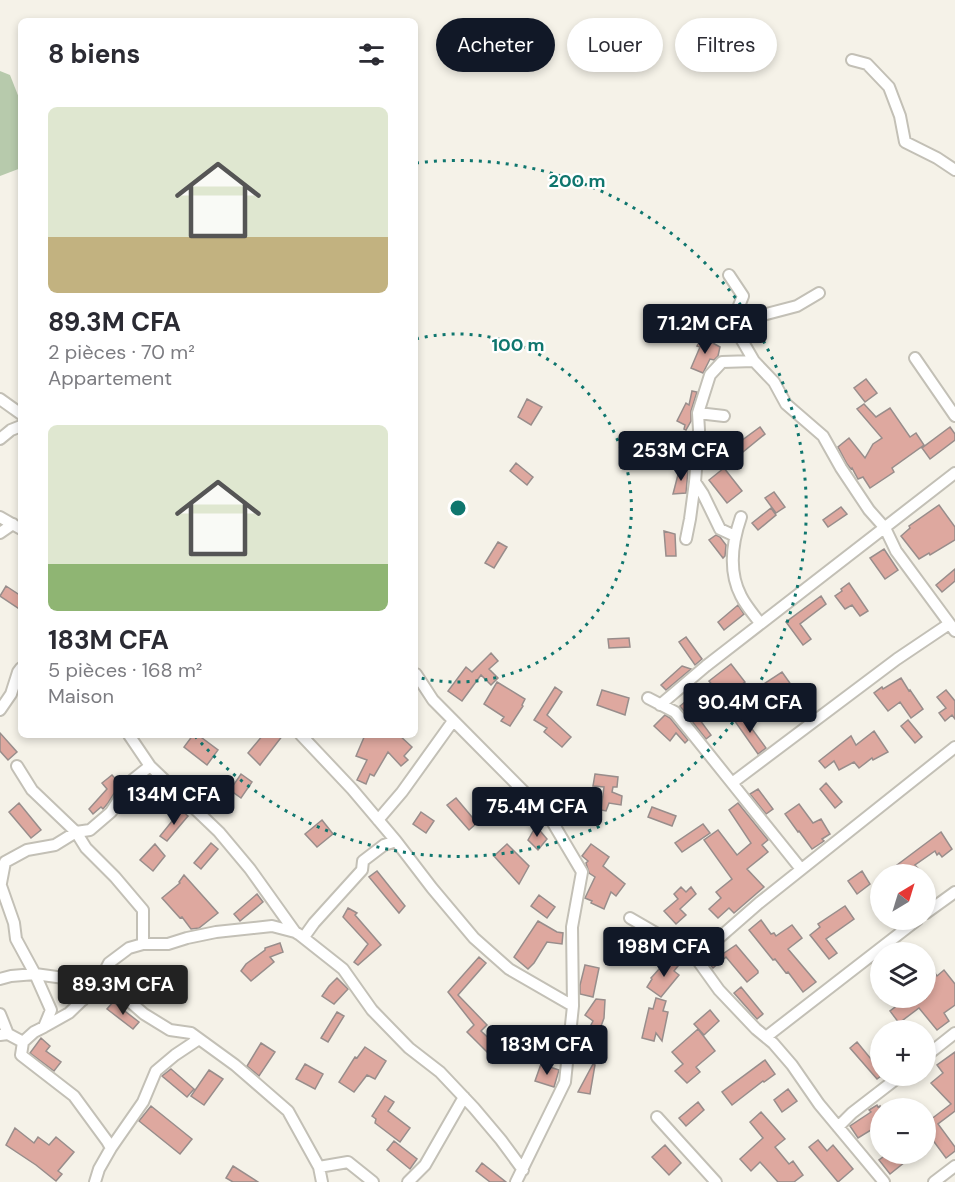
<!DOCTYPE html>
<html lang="fr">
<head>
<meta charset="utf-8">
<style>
  body { margin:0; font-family:"DM Sans",sans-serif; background:#f2f2f3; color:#2b2b33; height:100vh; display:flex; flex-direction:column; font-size:22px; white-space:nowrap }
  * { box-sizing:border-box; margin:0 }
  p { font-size:20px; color:#7c7c81 }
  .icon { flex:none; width:33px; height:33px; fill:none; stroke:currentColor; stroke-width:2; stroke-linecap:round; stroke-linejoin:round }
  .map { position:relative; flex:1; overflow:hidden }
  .sheet { position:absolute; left:18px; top:18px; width:400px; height:720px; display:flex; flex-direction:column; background:#fff; border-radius:9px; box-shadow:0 3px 9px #0003 }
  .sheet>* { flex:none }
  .hud { position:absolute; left:436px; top:18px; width:428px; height:54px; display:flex; gap:12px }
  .needle { width:39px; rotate:38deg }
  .tools { position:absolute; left:870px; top:864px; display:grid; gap:12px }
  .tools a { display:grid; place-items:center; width:66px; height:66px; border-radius:50%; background:#fff; box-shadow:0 3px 9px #0003; font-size:30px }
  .price { position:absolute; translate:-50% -51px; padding:0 14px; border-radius:6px; background:#111827; color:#fff; font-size:20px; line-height:39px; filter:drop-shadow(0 2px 3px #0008) }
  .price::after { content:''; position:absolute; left:50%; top:36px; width:18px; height:14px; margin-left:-9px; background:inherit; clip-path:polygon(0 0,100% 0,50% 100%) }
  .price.active { background:#222; color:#fff }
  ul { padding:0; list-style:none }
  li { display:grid; align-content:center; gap:12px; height:318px; padding:0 30px }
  li span { display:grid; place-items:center; height:186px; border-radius:9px; color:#555 }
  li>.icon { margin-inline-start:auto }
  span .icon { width:108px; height:108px; fill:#fffc; stroke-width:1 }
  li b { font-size:26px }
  h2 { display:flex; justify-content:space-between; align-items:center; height:72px; padding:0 30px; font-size:26px }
  .chip { padding:0 21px; border-radius:27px; background:#fff; box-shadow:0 3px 9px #0003; font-size:21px; line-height:54px }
  .chip.active { background:#111827; color:#fff }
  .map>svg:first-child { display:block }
  .green { fill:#b7caac }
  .building { fill:#dea89f; stroke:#988d8b; stroke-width:1.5 }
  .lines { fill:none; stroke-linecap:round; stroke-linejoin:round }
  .street-casing { stroke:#c3c0b6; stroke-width:14 }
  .street { stroke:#fff; stroke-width:10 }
  .ring { fill:none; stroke:#0f766e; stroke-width:3; stroke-dasharray:3 6 }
  .centre { fill:#0f766e; stroke:#fff; stroke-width:3 }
  .ring-label { font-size:18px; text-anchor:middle; font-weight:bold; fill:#0f766e; stroke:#fff; stroke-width:4.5; stroke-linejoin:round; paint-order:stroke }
</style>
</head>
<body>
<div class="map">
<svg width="955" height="1182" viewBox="0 0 955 1182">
  <rect width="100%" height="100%" fill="#f5f2e8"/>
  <!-- green -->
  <path class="green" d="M0 71 10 75 21 103V168L0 176Z"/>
  <!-- building -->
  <path class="building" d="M702 337 720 347 718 356 714 360 710 359 703 373 691 368 700 347 697 346Z
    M866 379 877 393 865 402 854 388Z
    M692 391 697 392 691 411V421L686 430 684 429 685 425 677 421 686 403 689 405Z
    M527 399 542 407 531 425 518 417Z
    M864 404 876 417 890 408 910 437 916 433 924 445 892 468 894 472 870 488 863 477 858 479 852 468 851 469 847 464 838 447 849 438 865 458 873 444 882 438 857 409Z
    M760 427 765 434 743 452 737 444Z
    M950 427 955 434V440L930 459 922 448Z
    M516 463 533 477 527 485 510 471Z
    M680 467 688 469 686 493 673 494Z
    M724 468 742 491 727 503 709 480Z
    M774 492 785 507 776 513 765 498Z
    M939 505 955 527V540L930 555 929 553 919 559 901 536 910 528 909 526Z
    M841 507 847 514 828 527 823 520Z
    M771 508 776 515 758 530 752 523Z
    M664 531 675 534 676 556H666Z
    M716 535 720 537 726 545 725 556 723 558 709 540Z
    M498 542 507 547 494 568 485 563Z
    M884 549 898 570 885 579 870 558Z
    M955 569V581L942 592 936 585Z
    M849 583 868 611 860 616 852 605 845 609 835 596 842 591 841 589Z
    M6 586 21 596V610L0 596Z
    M821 596 826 604 800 624 811 639 803 645 786 622Z
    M738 605 744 614 724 630 718 622Z
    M686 637 702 659 695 665 679 642Z
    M629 638 630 647 609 648 608 639Z
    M491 653 498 661 489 669 498 678 491 685 481 675 462 701 448 691 466 667 472 672Z
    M731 664 745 682 732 691 745 709 737 715 709 681Z
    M682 666 691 669 666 690 661 685Z
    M782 672 792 686 769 702 759 687Z
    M901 678 909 691 910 690 923 709 911 718 900 702 888 711 874 693 882 687 883 689Z
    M497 682 525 699 522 705 523 706 510 726 501 721 504 717 484 704Z
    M555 687 562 692 547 715 571 737 562 747 544 732 547 728 534 720Z
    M602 690 629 698 625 715 597 705Z
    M946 690 955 701V719L952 715 945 721 939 713 946 708 937 697Z
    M686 701 711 735 706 739 680 706Z
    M741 714 766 748 758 754 734 720Z
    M665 715 670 718 688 740 685 743 676 733 670 741 654 726Z
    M908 720 922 737 915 743 901 726Z
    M874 731 888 752 873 760 872 758 859 768 854 762 839 770 834 761 825 768 819 761 851 736 856 745Z
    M0 733 17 752 8 760 0 751Z
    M193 735H198L218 750 207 765 184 747Z
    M263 735H283L260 765 248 753Z
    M365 735H399L412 747 404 756 408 760 401 766 388 752 374 776 370 774 366 784 357 780 367 760 356 756Z
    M241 774 252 782 241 798 230 790Z
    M595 774 618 777 617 787H613L612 792 622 796 621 805 609 803 606 811 601 810 604 787 593 786Z
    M112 775 120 784 108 803 103 809 101 807 93 814 89 809 107 789 102 783Z
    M826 783 842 802 835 808 820 789Z
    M758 789 773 809 766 814 750 794Z
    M456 798 477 823 469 830 447 805Z
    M19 803 41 830 31 838 9 812Z
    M738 803 768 840 762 845 768 852 747 869 764 887 734 913 729 908 718 918 709 909 721 898 716 892 732 879 704 840 718 830 737 855 751 843 729 810Z
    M799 804 813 823 821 819 830 834 822 839 824 841 812 849 799 831 798 832 785 814Z
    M652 807 676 816 672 826 648 817Z
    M181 810 188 816 167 841 160 836Z
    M421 812 434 821 426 833 413 824Z
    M322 820 333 834 317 847 305 834Z
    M703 824 710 833 682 852 675 843Z
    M536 826 547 839 538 850 528 840Z
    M941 832 952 849 942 857 939 853 937 855 935 851 915 865 923 874H885Z
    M211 843 218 849 201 869 194 863Z
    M155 844 165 856 153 871 140 860Z
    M507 844 529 866 519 884 494 856Z
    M591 844 609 857 603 866 625 884 616 896 611 892 604 909 591 903 592 901 585 898 595 877 589 873 586 863 588 861 582 856Z
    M377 871 405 906 399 913 369 877Z
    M862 871 870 884 857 894 848 881Z
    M184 875 218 913 199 928 191 929 182 917 180 918 162 898 180 883 179 882Z
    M681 887 686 892 691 887 696 894 680 909 686 915 676 924 664 911 678 899 674 894Z
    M257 894 263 902 240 921 234 914Z
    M539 895 555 907 547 918 531 906Z
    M845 906 854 919 826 939 837 953 829 959 810 935 820 927 818 924Z
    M348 908 357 913 355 915 381 945 358 965 354 962 368 944 343 917Z
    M761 920 771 934 774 933 776 936 792 925 802 938 788 949 816 982 803 992 788 972 786 973 775 959 773 960 749 930Z
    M538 921 557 932 563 933 562 944 547 942 534 963 528 969 514 957Z
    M280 943 283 952 270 957 274 962 251 981 241 971 246 964 265 950V948Z
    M736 945 758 971V973L747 982 726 957 713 968 706 960 720 948 724 953Z
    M479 957 486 963 458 995 487 1025 481 1031 498 1047 490 1055 467 1032 474 1025 448 992Z
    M669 958 678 966 674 971 679 975 661 997 647 987 652 979 651 978Z
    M926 961 937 976 944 970 955 984V1005L944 1013 949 1021 937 1030 919 1008 899 1023 890 1011 907 998H926Z
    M585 965 599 968 593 997 580 994V985Z
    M337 978 348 989 334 1004 322 996 329 986Z
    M161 979 166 984 171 982 177 987 166 998 154 987Z
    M741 987 763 1014 757 1019 734 993Z
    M656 998 666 1001 663 1011 668 1012 662 1041 656 1033 654 1041 642 1038 649 1008 653 1009Z
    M596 999 605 1000 604 1018 600 1029 591 1025 593 1021 585 1015Z
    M113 1002 139 1022 133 1029 107 1009Z
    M710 1010 719 1021 704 1035 694 1024Z
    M337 1012 344 1016 328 1042 321 1038Z
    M698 1029 715 1051 696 1067 700 1072 687 1083 675 1071 683 1064 672 1052Z
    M598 1032 603 1034 598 1052 593 1060 585 1056Z
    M41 1038 50 1046 46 1051 61 1062 54 1071 30 1053Z
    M857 1042 880 1070 881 1076 877 1079 850 1048Z
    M261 1043 275 1052 259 1076 247 1066Z
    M365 1047 386 1061 375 1079 367 1075 354 1092 339 1082 355 1057 357 1058Z
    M955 1052V1111L938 1124 955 1147V1151L946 1158 926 1131V1123L951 1104 931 1083 943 1073 937 1065Z
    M765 1060 775 1074 764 1082 763 1081 732 1105 722 1092Z
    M305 1064 323 1074 315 1089 296 1079Z
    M541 1064 559 1070 554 1087 535 1081Z
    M593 1064 595 1065 590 1094 578 1092Z
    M171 1069 194 1089 187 1097 162 1076Z
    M209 1070 223 1079 204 1105 191 1096Z
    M788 1089 797 1101 782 1112 774 1100Z
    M385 1096 394 1102 388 1111 410 1128 400 1142 375 1123 376 1119 372 1116Z
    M698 1102 704 1110 686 1126 679 1118Z
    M877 1105 878 1107 880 1106V1127L879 1125 858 1138 850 1126 871 1112 869 1110Z
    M151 1106 192 1139 180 1154 139 1121Z
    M761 1112 785 1139 775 1147 789 1164 793 1161 803 1175 794 1182H778L760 1162 751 1171 740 1159 763 1138 750 1122Z
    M15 1128 34 1143 38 1137 49 1145 56 1137 74 1152 58 1171 62 1174 56 1181 36 1165 6 1145Z
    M818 1140 827 1151 833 1145 853 1169 838 1182 809 1147Z
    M394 1141 417 1159 410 1169 387 1150Z
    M665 1145 681 1163 669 1175 652 1157Z
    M887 1154H915L890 1174 879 1160Z
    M482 1163 506 1182H490L476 1171Z
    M233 1166 258 1182H233L226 1178Z"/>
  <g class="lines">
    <!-- street casing -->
    <g class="street-casing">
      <path id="street" d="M852 60 867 64 889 87 900 116 905 142 937 158 955 170
        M729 275 743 296 732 323 754 361 774 382 786 404 823 436 841 468 869 510 885 528 896 551 955 631
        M732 323 797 306 819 293
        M915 358 955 416
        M0 399 21 414
        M698 413 710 375 722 362 754 361
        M724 416 698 413 699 430 695 482 703 494 720 529 735 536
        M0 439 11 430 21 426
        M0 517 21 529
        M741 517C732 543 728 571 741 596 746 606 754 615 760 623
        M0 533 13 524
        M686 539 690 519 695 482
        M416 674 433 700 550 818 582 872 572 927 573 1006 565 1082 516 1182
        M648 698 675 712 801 869
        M660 705 706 666 955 473
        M0 710 11 694 18 672 21 668
        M129 735 150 766 219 832 250 869 295 932 300 935 343 969 372 1010 409 1048 440 1072 474 1108 501 1140 523 1170
        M301 735 352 789 396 841 432 888 474 938 509 969 573 1006
        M17 766 32 790 76 832 86 848 115 877 143 910V944
        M732 783 897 659 949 624
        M378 820 402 792 453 721
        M0 883 14 923 16 939 35 974 51 1010 44 1027 34 1032 23 1042 8 1034 0 1035
        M1 883 5 862 27 850 55 845 76 832 90 830 111 812 130 782 150 766
        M926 913 955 892
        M630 918 675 944 696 958 719 990 756 1029 773 1043 792 1065 819 1104 884 1182
        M304 937 314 923 362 870 363 861 384 845 396 841
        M696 958 759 903 955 747
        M0 979 11 976 35 974 64 978 83 1000
        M97 986 109 963 129 948 143 944H168L187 938 216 932 272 926 295 932
        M0 1014 8 1034
        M44 1027 69 1013 97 986 113 987 144 1014 170 1030 191 1033 235 1065 288 1111 319 1167 348 1162 373 1182
        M766 1037 917 920
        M23 1042 21 1055 74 1096 107 1141 111 1148 99 1169 95 1182
        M926 1056 955 1033
        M657 1117 716 1182
        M838 1127 852 1113 900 1076
        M111 1148 143 1102 156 1071 175 1055 199 1039
        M319 1167 322 1182
        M408 1182 425 1165 464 1097
        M934 1182 955 1166"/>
    </g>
    <!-- street -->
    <use href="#street" class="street"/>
  </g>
  <!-- distance rings -->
  <g class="ring">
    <path d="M416 339A174 174 0 1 1 416 677"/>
    <path d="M416 163A348 348 0 1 1 195 736"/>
  </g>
  <circle cx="458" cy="508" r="9" class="centre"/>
  <g class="ring-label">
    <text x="577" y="187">200 m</text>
    <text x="518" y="351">100 m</text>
  </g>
</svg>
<div class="tools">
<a><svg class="needle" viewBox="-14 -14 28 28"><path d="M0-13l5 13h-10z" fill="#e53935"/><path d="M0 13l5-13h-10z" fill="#7c7c81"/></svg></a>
<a><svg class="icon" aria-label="layers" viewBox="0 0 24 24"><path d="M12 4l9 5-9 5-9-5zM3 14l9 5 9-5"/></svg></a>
<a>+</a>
<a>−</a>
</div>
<b class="price" style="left:705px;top:355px">71.2M CFA</b>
<b class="price" style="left:681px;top:482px">253M CFA</b>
<b class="price" style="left:750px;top:734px">90.4M CFA</b>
<b class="price" style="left:174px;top:826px">134M CFA</b>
<b class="price" style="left:537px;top:838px">75.4M CFA</b>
<b class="price" style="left:664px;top:978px">198M CFA</b>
<b class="price active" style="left:123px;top:1016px">89.3M CFA</b>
<b class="price" style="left:547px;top:1076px">183M CFA</b>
<div class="hud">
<a class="chip active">Acheter</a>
<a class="chip">Louer</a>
<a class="chip">Filtres</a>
</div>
<section class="sheet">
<h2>8 biens<svg class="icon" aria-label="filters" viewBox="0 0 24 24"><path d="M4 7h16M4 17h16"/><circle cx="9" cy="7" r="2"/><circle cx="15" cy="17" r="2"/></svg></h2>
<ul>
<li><span style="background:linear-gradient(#dfe7d0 70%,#c2b280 0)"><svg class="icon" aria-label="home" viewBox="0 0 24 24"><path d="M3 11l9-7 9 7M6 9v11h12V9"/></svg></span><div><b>89.3M CFA</b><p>2 pièces · 70 m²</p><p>Appartement</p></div></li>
<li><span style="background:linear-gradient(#dfe7d0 75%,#8fb573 0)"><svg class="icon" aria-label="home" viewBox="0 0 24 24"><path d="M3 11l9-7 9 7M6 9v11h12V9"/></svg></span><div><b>183M CFA</b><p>5 pièces · 168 m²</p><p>Maison</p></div></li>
</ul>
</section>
</div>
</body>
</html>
